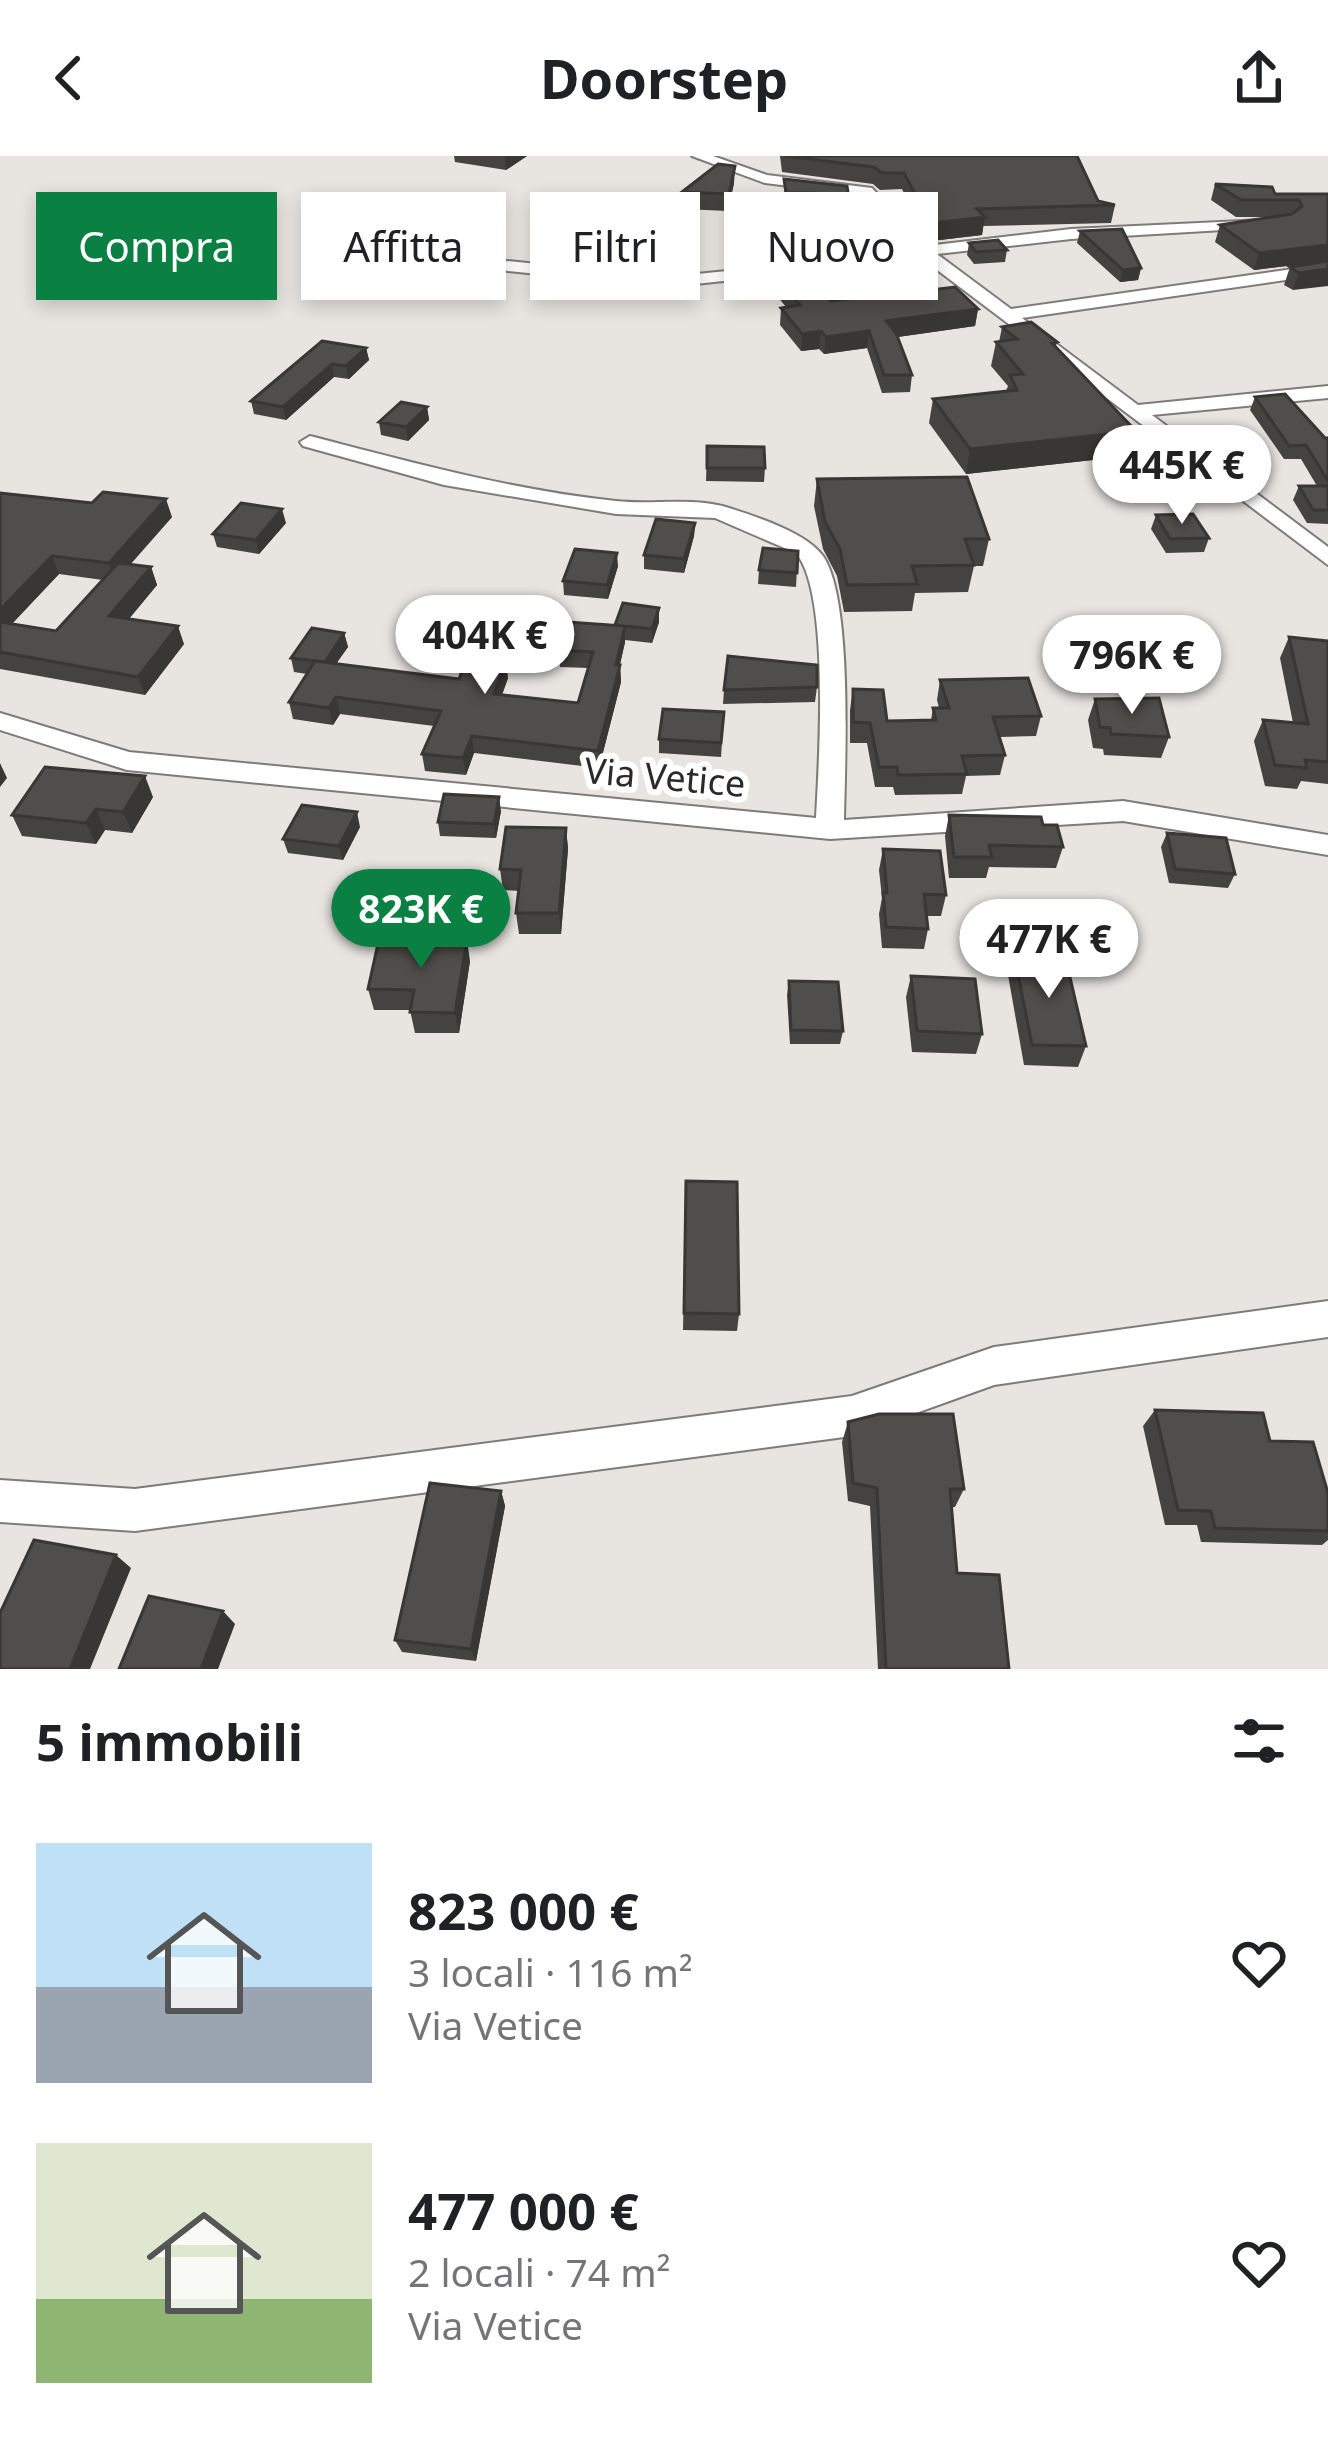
<!DOCTYPE html>
<html lang="it">
<head>
<meta charset="utf-8">
<style>
  body { margin:0; font-family:"Noto Sans",sans-serif; background:#f2f2f2; color:#202124; height:100vh; display:flex; flex-direction:column; font-size:45px; white-space:nowrap }
  * { box-sizing:border-box; margin:0 }
  p { font-size:39px; color:#757577 }
  .icon { flex:none; width:66px; height:66px; fill:none; stroke:currentColor; stroke-width:2; stroke-linecap:round; stroke-linejoin:round }
  .map { position:relative; height:1513px; overflow:hidden }
  .side { display:flex; flex-direction:column; background:#fff; flex:1 }
  .side>* { flex:none }
  .top-card { position:absolute; left:36px; top:36px; width:1257px; height:108px; display:flex; gap:24px }
  .price { position:absolute; translate:-50% -102px; padding:0 27px; border-radius:42px; background:#fff; color:#222; font-size:39px; line-height:78px; filter:drop-shadow(0 3px 6px #0008) }
  .price::after { content:''; position:absolute; left:50%; top:72px; width:36px; height:27px; margin-left:-18px; background:inherit; clip-path:polygon(0 0,100% 0,50% 100%) }
  .price.selected { background:#0b8043; color:#fff }
  ul { padding:0; list-style:none }
  li { display:flex; align-items:center; gap:36px; height:300px; padding:0 36px }
  li span { display:grid; place-items:center; flex:none; width:336px; height:240px; border-radius:0px; color:#555 }
  li>.icon { margin-inline-start:auto }
  span .icon { width:144px; height:144px; fill:#fffc; stroke-width:1 }
  li b { font-size:51px }
  h2 { display:flex; justify-content:space-between; align-items:center; height:144px; padding:0 36px; font-size:51px }
  .pill { padding:0 42px; border-radius:0px; background:#fff; box-shadow:0 6px 18px #0003; font-size:42px; line-height:108px }
  .pill.selected { background:#0b8043; color:#fff }
  header { display:flex; justify-content:space-between; align-items:center; height:156px; padding:0 36px; background:#fff; font-size:54px; font-weight:700 }
  .map>svg:first-child { display:block }
  .lines { fill:none; stroke-linecap:round; stroke-linejoin:round }
  .minor-casing { stroke:#7e7b78; stroke-width:4 }
  .minor { fill:#fff; fill-rule:evenodd }
  .wall { fill:#454340; fill-rule:evenodd }
  .shaded-wall { fill:#383734 }
  .building { fill:#504e4b; stroke:#383734; stroke-width:3 }
  .labels { text-anchor:middle; stroke-width:12; stroke-linejoin:round; paint-order:stroke }
  .street-label { font-size:36px; fill:#2b2a29; stroke:#fff }
</style>
</head>
<body>
<header><svg class="icon" aria-label="back" viewBox="0 0 24 24"><path d="M15 5l-7 7 7 7"/></svg>Doorstep<svg class="icon" aria-label="share" viewBox="0 0 24 24"><path d="M12 15V3M7 8l5-5 5 5M5 13v7h14v-7"/></svg></header>
<div class="map">
<svg width="1328" height="1513" viewBox="0 0 1328 1513">
  <rect width="100%" height="100%" fill="#e8e5e1"/>
  <g class="lines">
    <!-- minor casing -->
    <g class="minor-casing">
      <path id="minor" d="M692 0H713L767 19 872 32 926 90 1071 73 1263 64 1265 67 1257 72 1071 83 937 98 1011 153 1328 108V118L1022 162 1138 249 1328 230V242L1152 259 1328 391V409L924 104 667 131 507 115 499 110 507 105 667 121 913 96 862 39 765 27Z
        M310 280C411 306 511 334 616 345 650 349 692 341 726 351 754 360 806 376 823 400 853 444 845 607 844 664L1123 645 1328 679V699L1123 665 830 683 127 614 0 574V557L129 596 816 662C819 605 830 437 796 397L715 362 616 358 444 329 303 290 300 286Z
        M1328 1145V1181L994 1229 852 1280 135 1375 0 1366V1324L135 1333 852 1240 994 1191Z"/>
    </g>
    <!-- minor -->
    <use href="#minor" class="minor"/>
  </g>
  <!-- wall -->
  <path class="wall" d="M454 0H527L506 14 455 6Z
    M780 0H1077L1098 45 1115 49 1111 67 983 70 982 79 931 85 921 62H916L902 33 880 34 873 28 782 16Z
    M784 23 849 43 848 54H814V49H785Z
    M734 27 728 55 682 53V36Z
    M1215 28 1275 38H1328V105L1254 114 1215 86 1220 69 1275 61H1236L1211 44Z
    M679 70V85L653 112 628 110V94Z
    M1080 75 1141 112 1138 124 1120 126 1077 87Z
    M969 87 1007 94 1005 106 974 108 967 99Z
    M1328 105 1293 134 1284 129 1290 111Z
    M766 109 831 145 852 143 853 131 864 142 978 153 975 170 898 181 912 219 910 236 882 237 867 192 824 198 819 193 801 195 780 169 781 152 786 151 765 125Z
    M1002 171 1057 186 1056 190 1136 275 1129 300 966 318 929 267 933 243 1006 235 1008 230 991 210 996 186H999Z
    M366 192 369 204 349 223 334 221 286 264 254 258 251 245Z
    M1255 241 1325 282H1328V368L1307 367 1293 344 1299 330H1317L1301 303H1284L1250 254Z
    M427 251 429 264 408 285 381 279 379 266Z
    M707 290 765 312 764 326 706 325Z
    M817 323 989 383 983 410H974L968 436 915 437 912 455 844 456 837 420 823 393 814 350Z
    M0 337 172 361 130 409 151 411 157 429 129 463 184 488 145 539 0 513ZM59 418 103 424 56 475 12 468Z
    M1156 359 1209 382 1204 396 1166 397 1151 373Z
    M286 367 259 398 217 391 213 378Z
    M695 367 694 380 684 417 644 413V399Z
    M798 395 796 431 758 428 759 414Z
    M618 410 608 443 564 439 563 425Z
    M659 466 652 487 625 484 620 509 621 526 599 612 474 597 466 619 425 615 422 598 434 570 340 558 333 569 293 563 289 546 307 518 294 516 291 502 344 477 348 491 336 507 459 523 508 522 502 539 578 547 588 512 560 511 559 494 615 470Z
    M1289 481 1328 485V628L1301 625 1297 633 1265 630 1254 585 1263 564 1293 567 1280 502Z
    M940 524 1041 560 1036 580 1000 581 1005 599 1000 619 966 620 962 638 895 639 893 631H875L867 587H850V554L853 533 887 565 931 564 933 552H939L937 544Z
    M817 531 815 546 723 548 724 534Z
    M1095 543 1169 581 1161 602 1104 599 1103 593 1093 592 1088 564Z
    M724 556 721 601 659 597V583Z
    M153 641 132 677 105 674 96 688 22 680 12 659Z
    M501 655 496 682 440 680 438 666Z
    M949 659 1043 669 1063 691 1056 712 989 711 986 722H949L945 680Z
    M360 671 343 704 288 697 283 683Z
    M566 672 568 693 561 778H519L516 757 519 735 503 734 500 713Z
    M1167 677 1235 718 1228 732 1169 727 1161 691Z
    M883 693 946 739 941 760H927L928 773 924 793 882 792 879 758 882 742 879 714Z
    M1014 798 1086 890 1078 911 1024 909 1008 819Z
    M470 805 459 877H415L410 854H374L368 833Z
    M911 820 982 878 976 898 912 896 906 841Z
    M789 825 843 875 840 888H790L787 839Z
    M686 1025 739 1158 737 1175 683 1174Z
    M1155 1254 1270 1285 1328 1337V1384L1322 1389 1201 1386 1197 1369H1165L1143 1270Z
    M848 1266 964 1333 955 1351H951L957 1417 1009 1513H878L870 1350 848 1345 842 1286Z
    M501 1335 505 1350 476 1505 402 1496 395 1484Z"/>
  <!-- shaded-wall -->
  <path class="shaded-wall" d="M505 0H527L506 14Z
    M735 10 734 27 728 55 729 38Z
    M985 61 982 79 931 85 934 67Z
    M679 70V85L653 112V97Z
    M1328 89V105L1254 114 1259 97Z
    M1141 112 1138 124 1120 126 1123 114Z
    M1328 113V130L1293 134 1299 117Z
    M978 153 975 170 883 183 886 165Z
    M821 175 819 193 801 195 802 178Z
    M869 175 867 192 824 198 826 181Z
    M366 192 369 204 349 223 346 210Z
    M332 208 334 221 286 264 283 251Z
    M427 251 429 264 408 285 406 271Z
    M1136 275 1129 300 966 318 970 293Z
    M166 343 172 361 115 425 109 407Z
    M282 353 286 367 259 398 256 384Z
    M695 367 694 380 684 417V403Z
    M617 397 618 410 608 443 607 429Z
    M52 400 59 418 0 480V454Z
    M151 411 157 429 116 478 109 460Z
    M659 452V466L652 487V473Z
    M178 470 184 488 145 539 138 521Z
    M625 470V487L619 512 620 509 621 526 599 612 598 595Z
    M344 477 348 491 327 521 324 507Z
    M506 505 508 522 496 555 494 538Z
    M336 541 340 558 333 569 329 552Z
    M472 580 474 597 466 619 463 602Z
    M0 607 7 622 0 631Z
    M145 620 153 641 132 677 123 656Z
    M499 641 501 655 496 682 494 668Z
    M96 653 105 674 96 688 86 667Z
    M357 656 360 671 343 704 339 690Z
    M566 672 568 693 561 778 559 757Z
    M467 784 470 805 459 877 455 857Z
    M501 1335 505 1350 476 1505 471 1493Z
    M116 1399 131 1412 90 1513H70Z
    M223 1455 235 1468 218 1513H201Z"/>
  <!-- building -->
  <path class="building" d="M785 0H1077L1098 45 1115 49 977 53 985 61 934 67 923 44H918L904 17H882L874 11Z
    M718 8 735 10 729 38 682 36Z
    M784 23 847 30 849 43 815 42 814 37H786Z
    M1215 28 1272 31 1275 38H1328V89L1259 97 1220 69 1292 58 1302 50 1299 44H1241Z
    M655 66 679 70 653 97 628 94Z
    M1122 73 1141 112 1123 114 1080 75Z
    M998 84 1007 94 976 96 969 87Z
    M1328 105V113L1299 117 1290 111Z
    M796 106 831 145 857 142 853 131 864 142 955 131 978 153 886 165 896 177 912 219H884L869 175 826 181 821 175 802 178 781 152 800 149 766 109Z
    M1031 166 1057 186 1052 187 1136 275 970 293 933 243 1017 234 1010 219 1023 218 996 186 1017 183 1002 171Z
    M322 185 366 192 346 210 332 208 283 251 251 245Z
    M1285 238 1325 282H1328V325L1306 289 1289 290 1255 241Z
    M401 246 427 251 406 271 379 266Z
    M707 290 764 291 765 312H707Z
    M967 321 989 383H965L974 409 912 410 917 428 847 429 840 393 825 366 817 323Z
    M1299 330H1328V354H1313Z
    M103 336 166 343 109 407 52 400 0 454V337L92 347Z
    M241 347 282 353 256 384 213 378Z
    M1193 358 1209 382 1170 383 1156 359Z
    M656 363 695 367 684 403 644 399Z
    M763 392 798 395 797 417 759 414Z
    M575 393 617 397 607 429 563 425Z
    M118 407 151 411 109 460 178 470 138 521 0 496V466L56 475Z
    M623 447 659 452 652 473 615 469Z
    M568 466 625 470 616 509H620L598 595 472 580 463 602 422 598 441 555 336 541 329 552 289 546 315 505 459 523 467 502 506 505 494 538 578 547 593 496 559 494Z
    M312 472 344 477 325 506 291 502Z
    M1289 481 1328 485V606L1305 604 1307 612 1275 609 1263 564 1308 568Z
    M728 500 817 509V531L724 534Z
    M1028 522 1041 560 993 561 1005 599 962 600 967 618 898 619 897 611H879L870 567 853 566V533L883 534 887 565 936 564 933 552H949L940 524Z
    M1159 542 1169 581 1111 578 1110 572 1100 571 1095 543Z
    M663 553 724 556 721 587 659 583Z
    M45 611 145 620 123 656 96 653 86 667 12 659Z
    M444 638 499 641 494 668 438 666Z
    M302 649 357 656 339 690 283 683Z
    M949 659 1041 661 1043 669H1057L1063 691 989 689 992 701H954Z
    M506 671 566 672 559 757H516L521 714 500 713Z
    M1167 677 1226 682 1235 718 1175 713Z
    M883 693 940 695 946 739 924 738 928 773 886 771 883 737H887Z
    M379 783 467 784 455 857 410 856 414 834 368 833Z
    M1014 798 1065 800 1086 890 1032 889Z
    M911 820 975 823 982 878 917 875Z
    M789 825 838 826 843 875 791 874Z
    M686 1025 737 1026 739 1158 684 1157Z
    M1155 1254 1263 1257 1270 1285 1313 1286 1328 1337V1375L1215 1372 1211 1355 1178 1354Z
    M879 1258H953L964 1333H950L957 1417 999 1419 1009 1513H886L877 1332 853 1327 848 1266Z
    M430 1327 501 1335 471 1493 395 1484Z
    M34 1384 116 1399 70 1513H0V1457Z
    M149 1440 223 1455 201 1513H119Z"/>
  <g class="labels">
    <!-- street labels -->
    <g class="street-label">
      <text transform="translate(665 621) rotate(5)" y="13">Via Vetice</text>
    </g>
  </g>
</svg>
<b class="price" style="left:1182px;top:371px">445K €</b>
<b class="price" style="left:485px;top:541px">404K €</b>
<b class="price" style="left:1132px;top:561px">796K €</b>
<b class="price selected" style="left:421px;top:815px">823K €</b>
<b class="price" style="left:1049px;top:845px">477K €</b>
<div class="top-card">
<a class="pill selected">Compra</a>
<a class="pill">Affitta</a>
<a class="pill">Filtri</a>
<a class="pill">Nuovo</a>
</div>
</div>
<section class="side">
<h2>5 immobili<svg class="icon" aria-label="filters" viewBox="0 0 24 24"><path d="M4 7h16M4 17h16"/><circle cx="9" cy="7" r="2"/><circle cx="15" cy="17" r="2"/></svg></h2>
<ul>
<li><span style="background:linear-gradient(#bfe0f5 60%,#9aa5b1 0)"><svg class="icon" aria-label="home" viewBox="0 0 24 24"><path d="M3 11l9-7 9 7M6 9v11h12V9"/></svg></span><div><b>823 000 €</b><p>3 locali · 116 m²</p><p>Via Vetice</p></div><svg class="icon" aria-label="heart" viewBox="0 0 24 24"><path d="M12 20l-8-8c-3-5 5-10 8-4 3-6 11-1 8 4z"/></svg></li>
<li><span style="background:linear-gradient(#dfe7d0 65%,#8fb573 0)"><svg class="icon" aria-label="home" viewBox="0 0 24 24"><path d="M3 11l9-7 9 7M6 9v11h12V9"/></svg></span><div><b>477 000 €</b><p>2 locali · 74 m²</p><p>Via Vetice</p></div><svg class="icon" aria-label="heart" viewBox="0 0 24 24"><path d="M12 20l-8-8c-3-5 5-10 8-4 3-6 11-1 8 4z"/></svg></li>
</ul>
</section>
</body>
</html>
